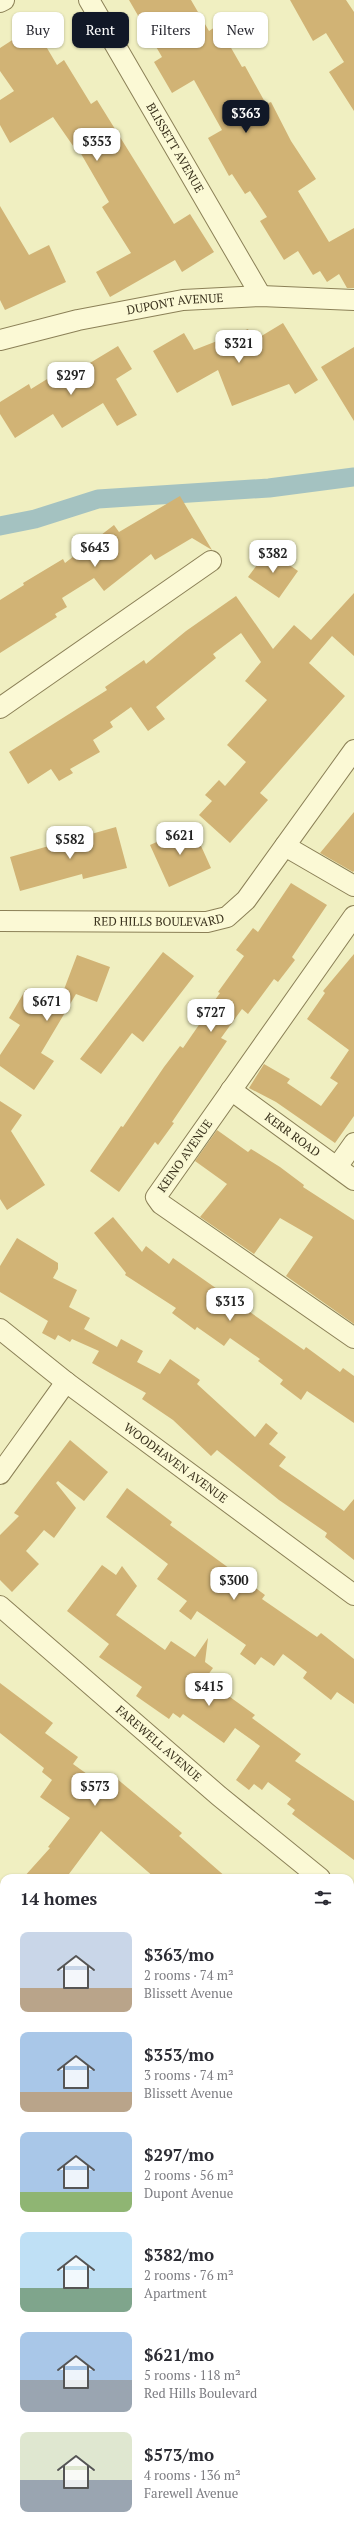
<!DOCTYPE html>
<html lang="en">
<head>
<meta charset="utf-8">
<style>
  body { margin:0; font-family:"PT Serif",serif; background:#f7f7f7; color:#2b2b33; height:100vh; display:flex; flex-direction:column; font-size:15px; white-space:nowrap }
  * { box-sizing:border-box; margin:0 }
  p { font-size:13px; color:#7c7c81 }
  .icon { flex:none; width:22px; height:22px; fill:none; stroke:currentColor; stroke-width:2; stroke-linecap:round; stroke-linejoin:round }
  .map { position:relative; flex:1; overflow:hidden }
  .details { position:absolute; left:0px; top:1874px; width:354px; height:656px; display:flex; flex-direction:column; background:#fff; border-radius:12px 12px 0 0; box-shadow:0 1px 3px #0004 }
  .details>* { flex:none }
  .banner { position:absolute; left:12px; top:12px; width:330px; height:36px; display:flex; gap:8px }
  .price { position:absolute; translate:-50% -34px; padding:0 9px; border-radius:8px; background:#fff; color:#222; font-size:13px; line-height:26px; filter:drop-shadow(0 1px 2px #0008) }
  .price::after { content:''; position:absolute; left:50%; top:24px; width:12px; height:9px; margin-left:-6px; background:inherit; clip-path:polygon(0 0,100% 0,50% 100%) }
  .price.active { background:#111827; color:#fff }
  ul { padding:0; list-style:none }
  li { display:flex; align-items:center; gap:12px; height:100px; padding:0 20px }
  li span { display:grid; place-items:center; flex:none; width:112px; height:80px; border-radius:8px; color:#555 }
  li>.icon { margin-inline-start:auto }
  span .icon { width:48px; height:48px; fill:#fffc; stroke-width:1 }
  li b { font-size:17px }
  h2 { display:flex; justify-content:space-between; align-items:center; height:48px; padding:0 20px; font-size:17px }
  .pill { padding:0 14px; border-radius:8px; background:#fff; box-shadow:0 1px 3px #0004; font-size:14px; line-height:36px }
  .pill.active { background:#111827; color:#fff }
  .map>svg:first-child { display:block }
  .lines { fill:none; stroke-linecap:round; stroke-linejoin:round }
  .canal { stroke:#a4c2c1; stroke-width:19 }
  .building { fill:#d1b375 }
  .street-casing { stroke:#8b8057; stroke-width:22 }
  .street { stroke:#fbf9d5; stroke-width:20 }
  .labels { text-anchor:middle; stroke-width:3; stroke-linejoin:round; paint-order:stroke }
  .street-label { font-size:12px; fill:#3a321d; stroke:#f7f6d1 }
</style>
</head>
<body>
<div class="map">
<svg width="354" height="2530" viewBox="0 0 354 2530">
  <rect width="100%" height="100%" fill="#f0efc1"/>
  <g class="lines">
    <!-- canal -->
    <path class="canal" d="M0 526 35 519 98 499 269 488 354 477"/>
  </g>
  <!-- building -->
  <path class="building" d="M129 0H191L209 31 218 25 242 67 245 66 266 104 271 102 291 141 316 179 298 191 329 242 354 228V288H347L339 274 327 282 320 271 313 275 298 251 284 260 260 221 267 217 250 191 245 194 232 174 229 176 208 138 222 130 194 80 172 93 154 62 162 57Z
    M290 0H346L354 12V111L329 72 344 62 326 33 313 41Z
    M34 26 57 65 64 60 91 104 97 100 174 224 190 214 214 252 182 272 175 260 110 297 96 272 131 253 102 207 109 202 80 152 78 153 53 117 10 143 0 125V100L14 91 0 71V48Z
    M0 206 29 255 49 245 66 282 5 310 0 300Z
    M283 323 318 380 295 394 289 384 232 406 218 370 177 393 153 351 184 333 194 350 248 329 253 341Z
    M118 346 132 369 116 379 137 415 117 426 103 403 62 428 53 414 15 438 0 414V402L29 384 31 389 65 368 70 375Z
    M354 347V421L321 367Z
    M180 496 212 550 192 538 155 560 151 554 104 591 94 578 62 598 67 607 55 614 57 617 0 653V600L24 585 23 583 63 559 65 563 114 525 119 532Z
    M268 550 298 571 279 598 248 577Z
    M354 593V656L332 636 309 663 345 696 260 793 268 800 230 843 199 815 212 801 205 795 219 780 225 786 246 762 227 745 267 700 245 681 261 662 241 633 213 654 216 658 156 707 165 719 148 731 131 707 110 722 113 727 93 740 100 752 70 769 73 773 59 781 51 769 28 784 9 752 107 690 105 687 144 660 146 664 186 631 236 596 273 649 294 625 311 640Z
    M354 812V871L353 872 320 853Z
    M192 826 211 868 169 887 150 845Z
    M116 827 127 868 83 879 82 874 20 891 10 857Z
    M291 883 327 905 292 957 295 960 278 982 274 979 248 1014 242 1009 221 1038 227 1041 172 1122 174 1123 158 1145 155 1142 119 1192 90 1171 121 1126 123 1127 164 1067 180 1046 183 1048 203 1019 202 1018 220 993 218 992 244 956 236 950 253 928 258 932Z
    M163 952 194 976 143 1042 132 1033 101 1074 80 1059Z
    M354 954V1116L335 1143 276 1102 249 1088 264 1064 290 1079 287 1083 321 1106 338 1083 330 1078 349 1050 307 1019 325 993 323 991Z
    M77 955 110 967 97 1002 76 994 41 1053 54 1061 34 1090 0 1066V1055L20 1025 9 1018 26 989 57 1008Z
    M0 1101 22 1115 11 1131 45 1185 7 1210 0 1199Z
    M217 1130 248 1152 251 1149 280 1167 304 1185 303 1187 354 1220V1324L286 1276 313 1237 280 1218 254 1254 200 1217 227 1184 195 1161Z
    M113 1217 142 1252 146 1246 169 1264 173 1258 304 1350 306 1347 340 1372 343 1368 354 1376V1423L307 1391 301 1400 280 1384 283 1380 258 1361 260 1359 230 1338 224 1346 197 1327 195 1330 172 1313 176 1308 125 1275 126 1273 94 1233Z
    M17 1238 58 1263V1269L53 1278 77 1290 69 1307 90 1318 84 1329 117 1347 121 1339 143 1351 137 1362 160 1374 170 1359 200 1380 197 1384 255 1437 266 1423 278 1433 269 1444 286 1457 279 1466 344 1511 354 1499V1560L325 1537 327 1533 279 1500 217 1450 211 1456 173 1420 142 1399 146 1393 92 1363 99 1351 72 1339 70 1342 58 1335 55 1340 42 1333 48 1321 0 1292V1266Z
    M70 1440 108 1472 84 1501 58 1481 56 1483 76 1508 54 1538 44 1530 26 1551 39 1564 12 1592 0 1580V1535L19 1516 14 1513Z
    M127 1488 172 1522 170 1525 237 1574 242 1567 254 1575 249 1583 265 1595 262 1599 317 1637 321 1633 354 1659V1704L337 1692 331 1700 303 1678 307 1672 283 1654 274 1666 261 1657 255 1665 240 1654 246 1645 197 1611 191 1620 179 1611 187 1601 157 1579 168 1564 106 1517Z
    M102 1565 116 1575 122 1566 137 1586 116 1615 165 1650 171 1641 195 1657 208 1638 205 1662 213 1668 205 1679 255 1715 252 1718 301 1754 295 1761 354 1801V1860L292 1814 295 1810 287 1804 291 1799 268 1782 262 1790 254 1784 249 1790 236 1780 260 1746 235 1728 224 1743 183 1714 180 1718 173 1713 169 1719 136 1696 142 1687 99 1657 109 1644 67 1611Z
    M0 1683 53 1723 45 1733 78 1757 73 1764 101 1784 110 1773 182 1833 179 1836 227 1878H155L101 1831 66 1878H23L50 1848 48 1847 70 1818 40 1797 52 1780 42 1772 44 1768 0 1733Z"/>
  <g class="lines">
    <!-- street casing -->
    <g class="street-casing">
      <g id="street">
        <path id="s1" d="M89 0 261 296"/>
        <path d="M0 2 4 0"/>
        <path id="s2" d="M0 340 78 320 183 300 261 296 354 300"/>
        <path d="M0 708 211 561"/>
        <path d="M285 846 354 886"/>
        <path d="M354 916 156 1197 161 1204 354 1338"/>
        <path id="s3" d="M0 921 207 922 227 917 246 900 354 750"/>
        <path id="s4" d="M231 1090 354 1180"/>
        <path d="M337 1167 354 1143"/>
        <path id="s5" d="M0 1329 66 1382 354 1595"/>
        <path d="M0 1474 66 1382"/>
        <path id="s6" d="M0 1606 219 1796 320 1878"/>
        <path d="M350 1899 354 1902"/>
        <path d="M0 2154 4 2157"/>
        <path d="M0 2452 4 2456"/>
        <path d="M350 2493 354 2504"/>
        <path d="M82 2526 85 2530"/>
      </g>
    </g>
    <!-- street -->
    <use href="#street" class="street"/>
  </g>
  <g class="labels">
    <!-- street labels -->
    <g class="street-label">
      <text dy="4" stroke="none"><textPath href="#s1" startOffset="171">BLISSETT AVENUE</textPath></text>
      <text dy="4" stroke="none"><textPath href="#s2" startOffset="179">DUPONT AVENUE</textPath></text>
      <text dy="4" stroke="none"><textPath href="#s3" startOffset="159">RED HILLS BOULEVARD</textPath></text>
      <text dy="4" stroke="none"><textPath href="#s4" startOffset="76">KERR ROAD</textPath></text>
      <text transform="translate(185 1156) rotate(-55)" y="4">KEINO AVENUE</text>
      <text dy="4" stroke="none"><textPath href="#s5" startOffset="221">WOODHAVEN AVENUE</textPath></text>
      <text dy="4" stroke="none"><textPath href="#s6" startOffset="210">FAREWELL AVENUE</textPath></text>
    </g>
  </g>
</svg>
<b class="price active" style="left:246px;top:134px">$363</b>
<b class="price" style="left:97px;top:162px">$353</b>
<b class="price" style="left:239px;top:364px">$321</b>
<b class="price" style="left:71px;top:396px">$297</b>
<b class="price" style="left:95px;top:568px">$643</b>
<b class="price" style="left:273px;top:574px">$382</b>
<b class="price" style="left:180px;top:856px">$621</b>
<b class="price" style="left:70px;top:860px">$582</b>
<b class="price" style="left:47px;top:1022px">$671</b>
<b class="price" style="left:211px;top:1033px">$727</b>
<b class="price" style="left:230px;top:1322px">$313</b>
<b class="price" style="left:234px;top:1601px">$300</b>
<b class="price" style="left:209px;top:1707px">$415</b>
<b class="price" style="left:95px;top:1807px">$573</b>
<div class="banner">
<a class="pill">Buy</a>
<a class="pill active">Rent</a>
<a class="pill">Filters</a>
<a class="pill">New</a>
</div>
<section class="details">
<h2>14 homes<svg class="icon" aria-label="filters" viewBox="0 0 24 24"><path d="M4 7h16M4 17h16"/><circle cx="9" cy="7" r="2"/><circle cx="15" cy="17" r="2"/></svg></h2>
<ul>
<li><span style="background:linear-gradient(#c9d6e8 70%,#b9a48a 0)"><svg class="icon" aria-label="home" viewBox="0 0 24 24"><path d="M3 11l9-7 9 7M6 9v11h12V9"/></svg></span><div><b>$363/mo</b><p>2 rooms · 74 m²</p><p>Blissett Avenue</p></div></li>
<li><span style="background:linear-gradient(#a9c7e8 75%,#b9a48a 0)"><svg class="icon" aria-label="home" viewBox="0 0 24 24"><path d="M3 11l9-7 9 7M6 9v11h12V9"/></svg></span><div><b>$353/mo</b><p>3 rooms · 74 m²</p><p>Blissett Avenue</p></div></li>
<li><span style="background:linear-gradient(#a9c7e8 75%,#8fb573 0)"><svg class="icon" aria-label="home" viewBox="0 0 24 24"><path d="M3 11l9-7 9 7M6 9v11h12V9"/></svg></span><div><b>$297/mo</b><p>2 rooms · 56 m²</p><p>Dupont Avenue</p></div></li>
<li><span style="background:linear-gradient(#bfe0f5 70%,#7fa58c 0)"><svg class="icon" aria-label="home" viewBox="0 0 24 24"><path d="M3 11l9-7 9 7M6 9v11h12V9"/></svg></span><div><b>$382/mo</b><p>2 rooms · 76 m²</p><p>Apartment</p></div></li>
<li><span style="background:linear-gradient(#a9c7e8 60%,#9aa5b1 0)"><svg class="icon" aria-label="home" viewBox="0 0 24 24"><path d="M3 11l9-7 9 7M6 9v11h12V9"/></svg></span><div><b>$621/mo</b><p>5 rooms · 118 m²</p><p>Red Hills Boulevard</p></div></li>
<li><span style="background:linear-gradient(#dfe7d0 60%,#9aa5b1 0)"><svg class="icon" aria-label="home" viewBox="0 0 24 24"><path d="M3 11l9-7 9 7M6 9v11h12V9"/></svg></span><div><b>$573/mo</b><p>4 rooms · 136 m²</p><p>Farewell Avenue</p></div></li>
</ul>
</section>
</div>
</body>
</html>
